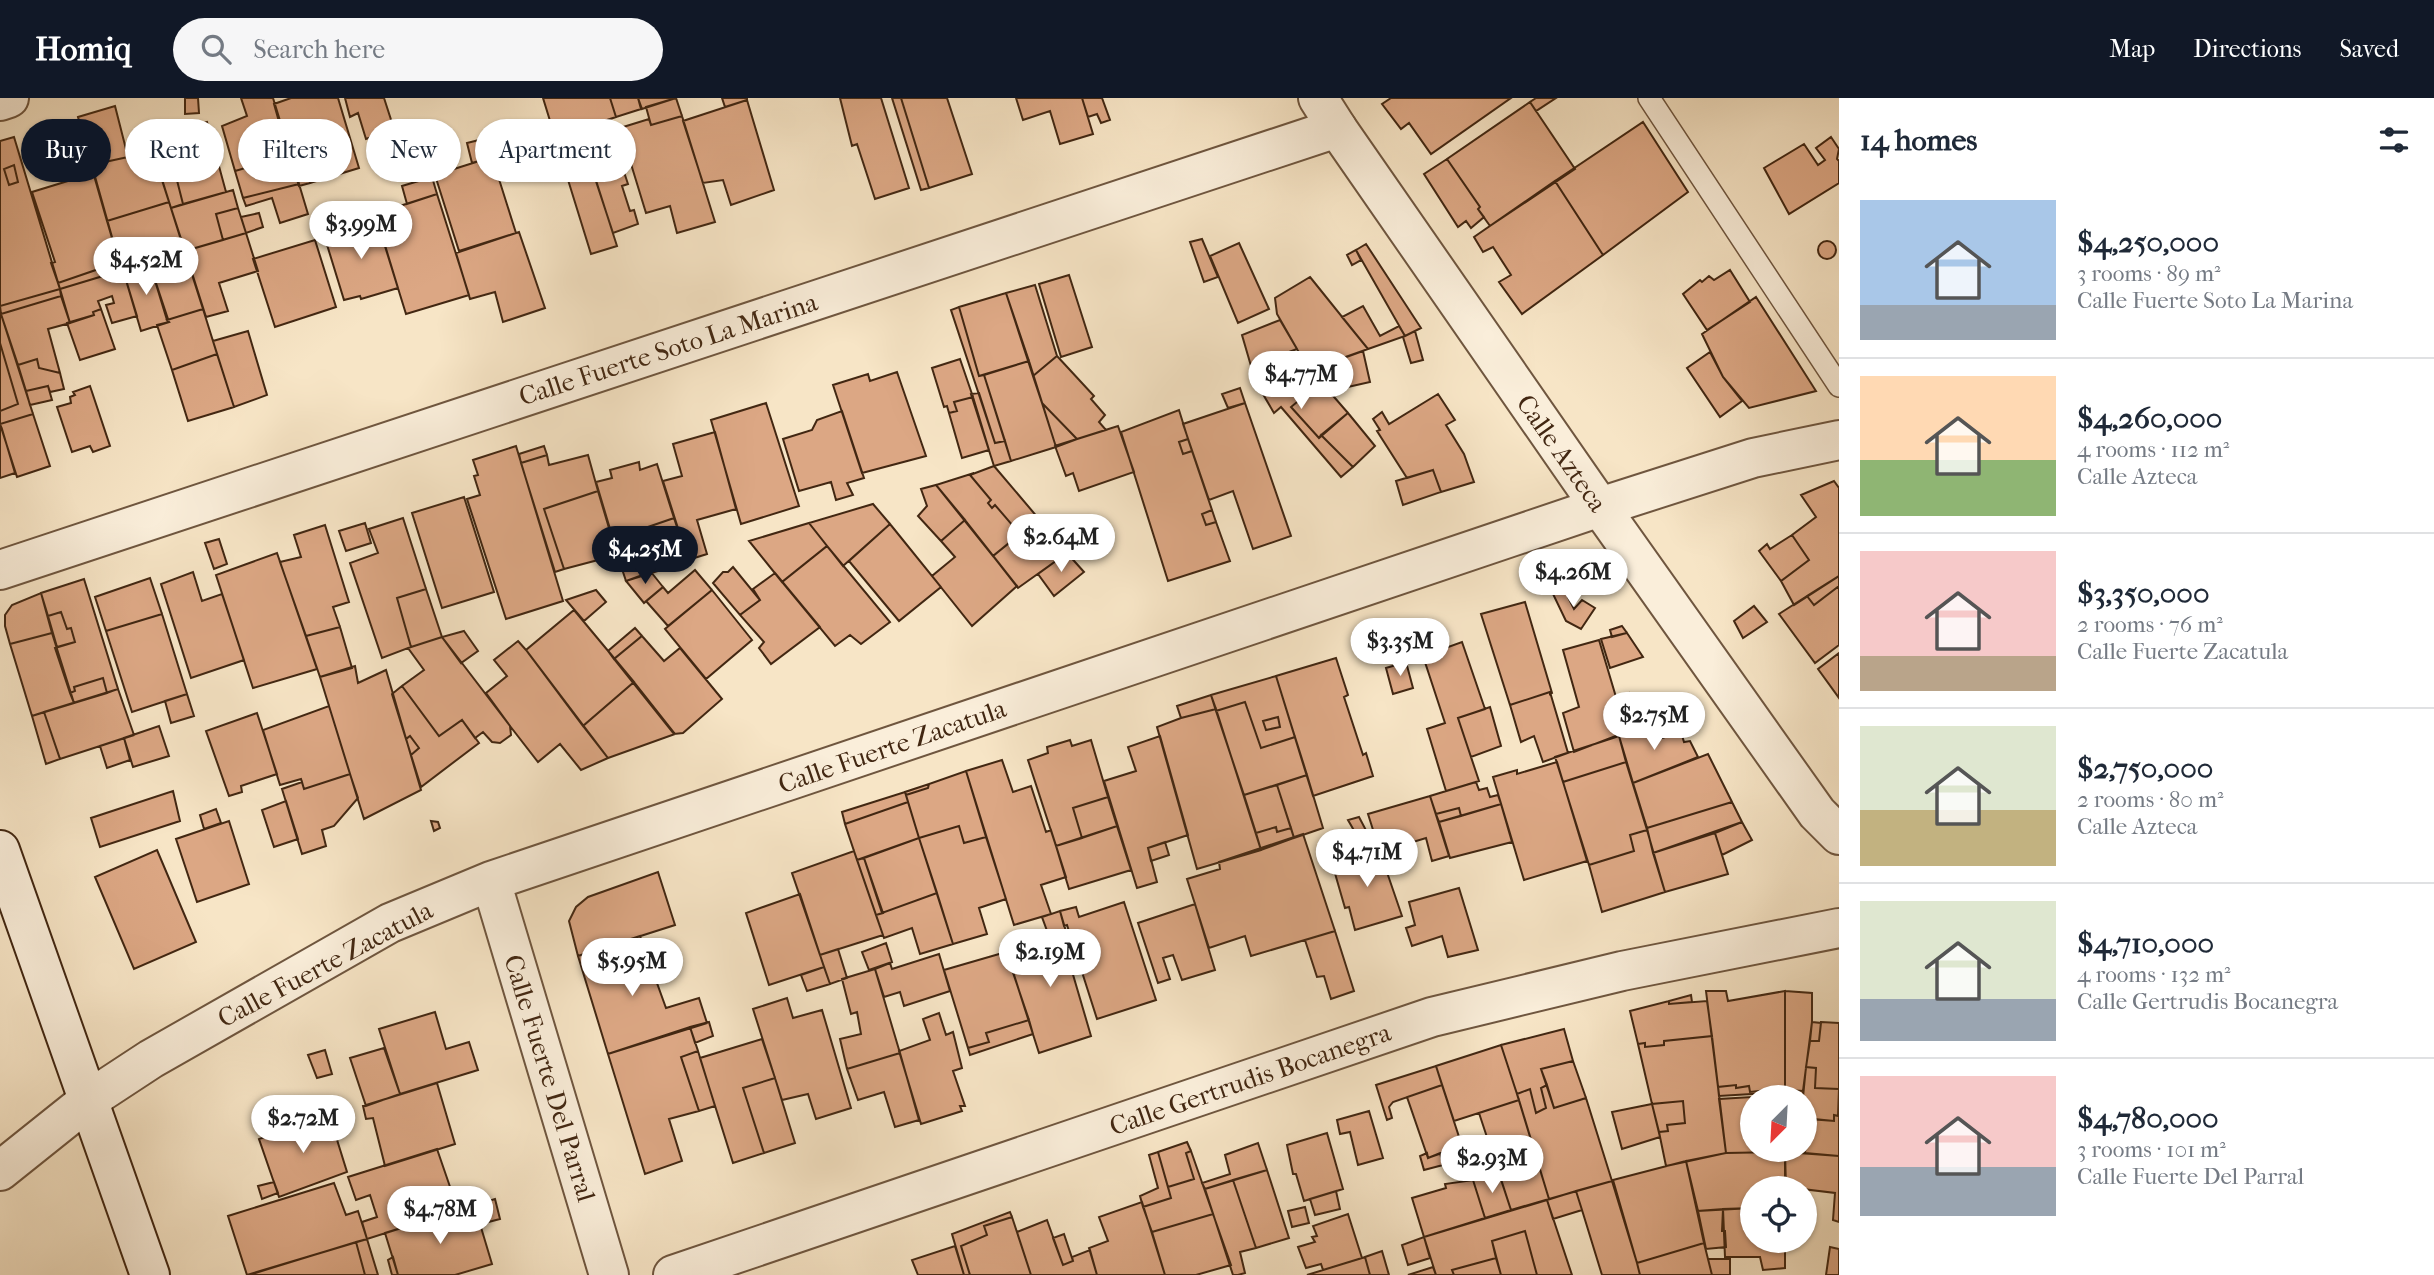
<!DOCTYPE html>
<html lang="en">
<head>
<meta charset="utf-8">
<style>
  body { margin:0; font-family:"IM FELL French Canon",serif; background:#f6f6f7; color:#1f2937; height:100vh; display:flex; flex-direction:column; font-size:26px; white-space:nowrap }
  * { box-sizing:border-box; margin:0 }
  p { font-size:23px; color:#747a83 }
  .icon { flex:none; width:38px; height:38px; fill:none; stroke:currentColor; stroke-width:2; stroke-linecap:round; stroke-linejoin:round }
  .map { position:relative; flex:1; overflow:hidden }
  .details { display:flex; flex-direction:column; background:#fff; width:595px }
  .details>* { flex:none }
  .hud { position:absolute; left:21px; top:21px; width:665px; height:63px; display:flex; gap:14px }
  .needle { width:46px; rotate:204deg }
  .fabs { position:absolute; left:1740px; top:987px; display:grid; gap:14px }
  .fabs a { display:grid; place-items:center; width:77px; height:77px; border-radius:50%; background:#fff; box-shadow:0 2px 5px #0004; font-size:35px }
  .price { position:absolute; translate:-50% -60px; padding:0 16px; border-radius:24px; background:#fff; color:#222; font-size:23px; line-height:46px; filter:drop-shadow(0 2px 4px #0008) }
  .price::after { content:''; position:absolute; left:50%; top:42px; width:21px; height:16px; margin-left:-10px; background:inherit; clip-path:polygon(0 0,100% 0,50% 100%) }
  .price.active { background:#111827; color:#fff }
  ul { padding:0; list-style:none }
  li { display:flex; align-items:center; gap:21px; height:175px; padding:0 21px }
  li+li { border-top:2px solid #e0e1e3 }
  li span { display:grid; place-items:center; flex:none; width:196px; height:140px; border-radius:0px; color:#555 }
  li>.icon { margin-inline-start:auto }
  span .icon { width:84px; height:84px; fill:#fffc; stroke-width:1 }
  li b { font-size:30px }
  h2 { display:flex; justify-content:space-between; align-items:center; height:84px; padding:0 21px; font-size:30px }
  .pill { padding:0 24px; border-radius:32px; background:#fff; box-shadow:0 2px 5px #0004; font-size:24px; line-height:63px }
  .pill.active { background:#111827; color:#fff }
  header { display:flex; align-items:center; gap:42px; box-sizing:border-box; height:98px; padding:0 35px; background:#111827; color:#fff }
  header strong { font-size:33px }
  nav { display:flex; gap:38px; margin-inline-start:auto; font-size:24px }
  .search { width:490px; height:63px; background:#f6f6f7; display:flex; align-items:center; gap:18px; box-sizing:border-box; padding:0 24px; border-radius:38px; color:#747a83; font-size:26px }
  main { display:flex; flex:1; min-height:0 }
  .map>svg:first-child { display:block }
  .building { fill:#dca784; stroke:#422712; stroke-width:2; fill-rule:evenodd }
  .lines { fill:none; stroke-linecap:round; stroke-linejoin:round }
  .service-casing { stroke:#6f563f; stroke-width:24 }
  .minor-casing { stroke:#6f563f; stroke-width:42 }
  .tertiary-casing { stroke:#6f563f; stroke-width:42 }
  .secondary-casing { stroke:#422712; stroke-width:42 }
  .service { stroke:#faeeda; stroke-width:21 }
  .minor { stroke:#faeeda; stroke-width:38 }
  .tertiary { stroke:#faeeda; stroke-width:38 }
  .secondary { stroke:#faeeda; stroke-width:38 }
  .labels { text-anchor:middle; stroke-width:6; stroke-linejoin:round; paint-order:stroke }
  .street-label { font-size:26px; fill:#422712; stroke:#faeeda }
</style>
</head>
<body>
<header>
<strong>Homiq</strong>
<div class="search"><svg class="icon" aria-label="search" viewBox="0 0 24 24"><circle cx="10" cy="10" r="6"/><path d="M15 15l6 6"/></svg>Search here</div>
<nav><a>Map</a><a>Directions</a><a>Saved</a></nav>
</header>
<main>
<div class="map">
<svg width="1839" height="1177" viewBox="0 0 1839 1177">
  <rect width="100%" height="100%" fill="#f7e5c6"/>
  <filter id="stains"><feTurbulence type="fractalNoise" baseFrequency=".00286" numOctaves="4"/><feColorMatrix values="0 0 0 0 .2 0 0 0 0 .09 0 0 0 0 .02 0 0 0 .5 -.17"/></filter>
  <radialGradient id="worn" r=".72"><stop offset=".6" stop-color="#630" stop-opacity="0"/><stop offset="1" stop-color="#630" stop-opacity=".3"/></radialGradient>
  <!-- building -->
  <path class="building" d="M185 0H198L199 15 185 16Z
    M241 0H273L289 52 261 60 263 65 235 73 222 28 247 18Z
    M291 0H338L359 70 310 85 307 77 331 70 318 27 283 38 274 6Z
    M345 0H384L394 31 366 41 358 15 350 19Z
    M543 0H610L616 19 555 39Z
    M610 0H638L641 11 616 19Z
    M638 0H676L642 11Z
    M676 0 682 18 651 27 646 9Z
    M722 0H747V2L725 9Z
    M840 0H881L909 90 875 101 857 46 852 48Z
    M892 0H901L929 90 921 92Z
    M901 0H947L972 76 929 90Z
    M1016 0H1082L1093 36 1060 46 1050 13 1023 22Z
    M1082 0H1102L1110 22 1101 25 1097 16 1088 19Z
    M1391 0H1511L1431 56 1409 25 1401 31 1382 6Z
    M1536 0H1556L1536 13 1530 4Z
    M747 2 774 92 731 107 723 82 703 85 683 23Z
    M1530 4 1575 71 1490 128 1478 111 1480 109 1447 61Z
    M115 8 128 59 91 67 78 19Z
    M682 18 715 124 677 135 670 108 646 115 620 30 649 21 651 27Z
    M207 24 226 94 183 106 165 35Z
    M1643 24 1688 94 1603 157 1555 83Z
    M318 27 331 70 307 77 310 85 299 88 283 38Z
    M165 35 183 106 171 110 149 40Z
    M14 39 60 191 0 208V43ZM14 67 18 84 9 87 4 71Z
    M1831 39 1839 51 1837 61 1839 63V85L1789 116 1764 70 1804 46 1818 67 1825 62 1816 50Z
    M487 40 492 59 472 65 467 45Z
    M615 47 628 86 622 88 630 113 634 112 638 126 613 135 587 56Z
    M151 48 169 104 107 123 91 67 128 59 127 55Z
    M585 48 617 148 591 156 560 56Z
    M289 52 299 86 243 100 235 73 263 65 261 60Z
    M89 58 94 75 75 81 70 66Z
    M492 59 516 135 459 153 435 77Z
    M1447 61 1480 109 1478 111 1484 119 1471 130 1466 123 1458 129 1424 76Z
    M14 67 18 84 9 87 4 71Z
    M94 75 119 164 58 185 51 165 55 164 32 94Z
    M432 79 437 96 407 106 402 88Z
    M1555 83 1603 157 1522 216 1499 184 1511 177 1493 149 1483 154 1474 139Z
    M299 86 308 116 280 125 272 100 246 108 243 100Z
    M233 92 238 110 216 116 223 142 185 153 171 110Z
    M437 96 469 197 406 216 375 116Z
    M169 104 187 161 152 173 149 164 60 191 58 185 119 164 107 123Z
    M339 108 344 118 324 127 320 116Z
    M238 110 246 135 223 142 216 116Z
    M259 115 263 129 246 135 241 119Z
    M377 121 398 190 361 201 360 198 344 202 324 137Z
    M519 134 545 210 503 224 495 194 470 201 456 155Z
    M246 135 258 173 219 185 228 213 206 219 185 153Z
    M1202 141 1218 179 1204 184 1190 144Z
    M315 142 336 209 275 229 253 161Z
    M1818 152a9 9 0 1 1 18 0a9 9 0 1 1-18 0Z
    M1239 145 1269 211 1238 225 1210 158Z
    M1366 146 1421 230 1405 238 1356 152Z
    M1356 152 1361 162 1352 167 1347 157Z
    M187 161 203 211 167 222 152 173Z
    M149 164 169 224 141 233 123 172Z
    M123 172 137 218 112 225 106 207 114 205 112 198 98 203 101 211 93 214 94 217 70 225 60 191Z
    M1730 172 1750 204 1707 232 1683 196 1700 182 1702 184 1709 178 1714 182Z
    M1069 177 1092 249 1061 259 1039 186Z
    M1310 179 1368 251 1309 272 1277 216 1275 200Z
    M1035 187 1057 258 1033 278 1006 195Z
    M60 191 61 198 1 216 0 208Z
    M1006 195 1029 263 979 278 959 209Z
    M61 198 70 225 48 231 60 275 39 270 37 261 18 267 1 216Z
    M1756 199 1816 293 1749 310 1723 279 1702 236Z
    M1363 208 1380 238 1399 228 1405 238 1368 251 1342 219Z
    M959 209 979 278 984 277 1005 343 995 345 951 212Z
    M101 211 115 251 80 262 67 225 94 217 93 214Z
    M203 211 217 256 172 272 157 227 169 224 167 222Z
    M0 213 33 316 0 326 2 331 0 332V313L18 306 0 245Z
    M1280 222 1297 251 1251 268 1242 237Z
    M248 233 267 297 234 309 213 243Z
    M1415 233 1423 262 1411 265 1403 239Z
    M0 245 18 306 0 313Z
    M1363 253 1370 284 1330 293 1324 267Z
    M1710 254 1723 279 1742 303 1720 319 1687 270Z
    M217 256 234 309 188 323 172 272Z
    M1057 258 1094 298 1091 301 1105 317 1099 324 1106 332 1077 341 1042 305 1033 278Z
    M37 261 39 270 60 275 64 291 50 294 48 288 26 293 18 267Z
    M960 261 973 299 954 304 957 313 949 315 947 308 944 309 932 270Z
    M1029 263 1056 349 1011 363 984 277Z
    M1310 271 1321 284 1291 309 1319 340 1321 337 1353 369 1341 379 1281 309 1274 315 1257 286Z
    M897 274 926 358 862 375 833 287 868 276 870 283Z
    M1321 284 1348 315 1319 340 1291 309Z
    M48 288 52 302 30 307 26 293Z
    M90 288 110 348 93 354 90 348 72 354 57 309 71 305 70 299 75 297 73 294Z
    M1240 290 1245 305 1228 310 1222 296Z
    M979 295 995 345 1005 343 1011 363 994 368 971 296Z
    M1438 296 1455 322 1446 327 1464 356 1474 384 1441 394 1433 372 1407 380 1377 333 1380 332 1373 321 1382 314 1389 326Z
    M973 299 989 352 962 360 949 315 957 313 954 304Z
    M766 305 799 408 741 426 711 322Z
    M1042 305 1077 341 1056 349Z
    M1245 305 1291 438 1253 451 1233 393 1209 402 1183 326Z
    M1179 312 1188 341 1179 344 1183 356 1192 353 1212 412 1202 416 1206 427 1216 424 1230 463 1168 483 1121 334Z
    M842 313 864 380 847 385 853 397 836 402 831 384 799 393 783 341 812 332 817 322Z
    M1348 315 1375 348 1353 369 1321 337Z
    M33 316 50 368 17 379 0 326Z
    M1118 328 1134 374 1079 393 1073 375 1066 378 1055 348Z
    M2 331 15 375 0 380V332Z
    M715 334 736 411 697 422 707 456 688 462 663 383 682 378 673 346Z
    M1188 341 1192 353 1183 356 1179 344Z
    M516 348 563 503 506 521 467 401 480 397 474 378 478 377 473 362Z
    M544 348 547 357 521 365 519 356Z
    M547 357 549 367 588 357 598 393 544 411 564 471 555 474 521 365Z
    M639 364 640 372 657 366 674 420 613 441 596 384 612 380 610 372Z
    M994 368 1039 421 1020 436 995 407 992 410 988 405 991 402 970 377Z
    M1433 372 1441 394 1403 407 1396 383Z
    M974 375 970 377 991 402 988 405 992 410 995 407 1020 436 993 458 936 387Z
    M1834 383 1839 390V478L1794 507 1781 483 1809 462 1792 437 1816 419 1801 397Z
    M936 387 965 422 941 443 918 418 927 408 921 391Z
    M598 393 617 457 564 471 544 411Z
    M464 399 494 494 442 510 412 415Z
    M873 406 890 426 843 468 809 425Z
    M1212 412 1216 424 1206 427 1202 416Z
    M403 420 426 491 397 500 411 549 382 560 350 465 378 455 369 431Z
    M674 420 683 447 621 468 613 441Z
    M1039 421 1067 455 1018 490 993 458Z
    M965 422 1017 488 972 528 932 478 955 459 941 443Z
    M365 425 371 445 346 453 339 433Z
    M809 425 827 448 782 484 749 443Z
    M890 426 941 489 899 523 849 463Z
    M325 427 349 504 333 509 340 529 306 538 280 464 301 459 294 437Z
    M1792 437 1809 462 1781 483 1759 453 1767 446 1770 451Z
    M219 441 227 466 214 471 205 445Z
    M827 448 890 524 861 546 850 537 835 548 782 484Z
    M277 455 317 571 253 590 216 477Z
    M660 455 664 471 626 483 621 468Z
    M1067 455 1084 474 1054 498 1038 476Z
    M733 469 760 502 740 517 713 485 723 474H728Z
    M695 472 712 492 668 528 646 503 663 489 668 495Z
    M193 474 202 503 222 496 244 562 191 580 161 486Z
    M651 474 663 489 644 505 626 483Z
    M775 475 820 529 771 566 759 550 764 544 740 517 760 502 753 491Z
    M1839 478V488L1814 507 1807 498Z
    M150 480 162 516 106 533 95 499Z
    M84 481 118 591 107 595 103 580 74 589 75 593 70 595 55 550 75 544 71 530 67 531 61 514 48 518 41 495Z
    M1839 488V547L1815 565 1779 516 1807 498 1814 507Z
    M426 491 442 539 411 549 397 500Z
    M1570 491 1571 495 1568 499 1574 511 1582 502 1595 510 1581 531 1566 523 1553 496Z
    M596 492 606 504 584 523 566 502Z
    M712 492 752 542 706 581 665 531Z
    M41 495 52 535 10 546 5 528V517L12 507Z
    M1525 504 1552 595 1550 596V594L1510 607 1481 516Z
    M1754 508 1767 524 1743 540 1734 523Z
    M574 512 634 584 583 628 526 552Z
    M61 514 67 531 71 530 75 544 57 549 48 518Z
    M162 516 187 596 132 614 106 533Z
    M1622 528 1627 535 1612 539 1610 532Z
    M340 529 352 570 320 579 306 538Z
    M635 530 642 538 614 561 608 553Z
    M464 533 478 553 461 565 442 539Z
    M52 535 74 605 32 618 10 546Z
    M1627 535 1643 559 1610 570 1601 541Z
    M642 538 664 563 680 550 722 601 683 635 674 636 614 561Z
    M442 539 510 628 511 637 500 645 492 644 483 634 475 640 462 622 439 638 402 588 424 572 408 550Z
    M1599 542 1616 599 1629 595 1642 628 1574 654 1563 615 1579 609 1563 552Z
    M518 543 526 552 608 660 581 672 560 646 538 664 510 628 486 595 507 578 494 562Z
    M1462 544 1485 611 1458 620 1479 683 1446 693 1427 631 1445 625 1423 558Z
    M1839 555V600L1818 571Z
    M1336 560 1348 597 1344 599 1363 657 1366 655 1373 678 1313 698 1276 578Z
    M1406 564 1413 590 1393 596 1386 570Z
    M355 568 358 585 386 572 421 692 364 721 320 579Z
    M1276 578 1295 639 1261 650 1245 604 1216 613 1211 597ZM1278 619 1280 629 1266 632 1263 623Z
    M103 580 107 595 74 605 70 595 75 593 74 589Z
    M634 584 675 636 608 660 583 628Z
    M402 588 439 638 462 622 479 645 421 689 411 657 419 650 410 638 406 641 392 596Z
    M118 591 134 637 60 661 44 614Z
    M1550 594 1568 655 1543 664 1534 638 1521 644 1510 607Z
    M187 596 194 618 171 625 165 603Z
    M1211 597 1216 611 1181 620 1177 608Z
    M1245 604 1261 650 1295 639 1307 677 1244 697 1216 613Z
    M329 608 350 676 304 691 301 681 280 687 263 632Z
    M1490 609 1501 648 1471 659 1458 620Z
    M1216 611 1261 752 1197 771 1157 629 1181 620Z
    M44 614 60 661 46 666 32 618Z
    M257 615 277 676 241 688 242 694 229 698 206 633Z
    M1278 619 1280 629 1266 632 1263 623Z
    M1655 627 1659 641 1681 634 1684 644 1690 643 1698 659 1633 685 1619 638Z
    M159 628 169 658 133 669 124 640Z
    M410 638 419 650 411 657 406 641Z
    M1160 638 1188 737 1148 750 1157 784 1137 790 1104 683 1136 673 1128 649Z
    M1619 638 1626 664 1563 684 1555 659Z
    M124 640 130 662 107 670 100 648Z
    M1070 642 1072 648 1091 642 1108 699 1073 710 1082 740 1056 748 1028 662 1048 655 1047 649Z
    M1708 656 1732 704 1647 730 1633 685Z
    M1002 662 1013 694 1031 688 1046 734 1051 732 1066 779 1041 787 1051 816 1014 827 966 673Z
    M1557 664 1587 763 1524 782 1493 679 1517 672V676Z
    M1626 664 1647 732 1630 737 1634 753 1589 767 1563 684Z
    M966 673 986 739 964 745 959 728 919 740 906 697 928 690 929 686Z
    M350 676 358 700 334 728 322 732 326 748 302 756 282 691 302 684 304 691Z
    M1307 677 1323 730 1294 740 1277 687Z
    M1476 684 1479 692 1487 690 1490 699 1498 697 1501 706 1461 718 1459 710 1436 716 1430 698Z
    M929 686 928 690 906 697 905 694Z
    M1277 687 1291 730 1277 734 1276 729 1256 735 1244 697Z
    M173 693 180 723 100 749 91 720Z
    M905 694 908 704 845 726 842 714Z
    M1430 698 1449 758 1432 763 1426 740 1380 754 1368 716Z
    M1108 699 1117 728 1082 740 1073 710Z
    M286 703 298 741 274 749 262 712Z
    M908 704 919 740 857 762 845 726Z
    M1732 704 1742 724 1653 755 1647 730Z
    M1501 706 1512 744 1450 760 1439 724Z
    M1459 710 1461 718 1439 724 1436 716Z
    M216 711 221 725 204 731 200 717Z
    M1359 719 1369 738 1360 743 1348 722Z
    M229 723 249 786 197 804 176 741Z
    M431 723 438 724 440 730 434 733Z
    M1742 724 1752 742 1722 757 1715 735Z
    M959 728 964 745 986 739 1006 801 979 810 987 836 953 846 919 740Z
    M1117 728 1131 772 1069 791 1056 748Z
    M1276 729 1277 734 1291 730 1294 740 1261 752 1256 735Z
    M1647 732 1665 794 1602 814 1589 767 1634 753 1630 737Z
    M1715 735 1728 776 1665 794 1653 755Z
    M1303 736 1335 833 1251 858 1245 838 1209 850 1187 781 1220 771 1219 764Z
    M919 740 937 795 882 815 864 760Z
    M1165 744 1169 757 1151 763 1148 750Z
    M1379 751 1402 818 1355 832 1349 809 1345 810 1332 765Z
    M157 752 196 844 134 871 95 779Z
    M854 753 883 837 820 857 792 775Z
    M864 760 883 815 876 817 857 762Z
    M658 774 675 827 578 858 569 823 576 809 588 799Z
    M1459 790 1478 852 1448 859 1442 838 1412 848 1406 830 1415 827 1409 804Z
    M937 795 953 846 920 856 912 830 884 840 876 817Z
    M800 796 824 869 769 887 746 815Z
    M1124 804 1156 902 1097 921 1067 827 1064 828 1060 813 1076 809 1079 819Z
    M1195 806 1215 872 1182 882 1173 857 1163 860 1170 881 1158 885 1138 825Z
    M1060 813 1067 837 1062 839 1091 938 1039 955 1007 855 1050 841 1042 819Z
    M1335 833 1354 893 1331 901 1324 878 1317 879 1305 842Z
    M640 838 666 910 699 900 707 925 608 956 578 858Z
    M886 845 892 864 869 872 862 854Z
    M838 851 847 880 830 886 820 857Z
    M1006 854 1029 922 986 935 989 944 968 950 944 872Z
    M939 856 950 893 904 908 900 894 884 899 875 871 890 865 892 871Z
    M824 869 830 886 807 893 801 877Z
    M875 871 900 955 847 971 840 941 861 936 857 914 851 916 842 881Z
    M1706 893H1726L1728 903 1785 893V994L1768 995 1767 992 1750 994 1749 988 1736 990V987L1718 989Z
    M1785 893 1812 895V924L1803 993 1785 992Z
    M1691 897 1692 904 1669 906V903Z
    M787 900 793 920 822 912 851 1010 816 1021 808 996 782 1002 753 911Z
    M1669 903V906L1707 903 1712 938 1664 943V947L1645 949V945L1638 946 1630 913Z
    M435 914 446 951 469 944 478 972 400 996 379 931Z
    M939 915 946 937 953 934 962 970 953 973 965 1008H960L962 1013 921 1026 899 953 930 942 923 921Z
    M1029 922 1033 936 970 957 968 950 989 944 986 935Z
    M709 924 713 938 695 945 690 929Z
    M1812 924 1821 925 1819 943H1810Z
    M1821 924 1839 925V991L1815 990 1816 970 1806 969 1810 943H1819Z
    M690 929 698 953 681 959 699 1013 669 1021 682 1063 645 1076 608 956Z
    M1564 931 1573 963 1541 971 1547 987 1541 990 1546 1010 1536 1015 1530 991 1517 996 1501 947Z
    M1712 938 1726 1055 1666 1068 1659 1034 1668 1033 1667 1027 1685 1025 1683 1003 1652 1006 1638 946 1645 945V949L1664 947V943Z
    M762 941 775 980 743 990 764 1055 733 1065 700 960Z
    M1501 947 1519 1002 1454 1023 1436 968Z
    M384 950 400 996 366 1008 350 960Z
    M325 952 332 976 317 980 308 957Z
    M698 953 715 1008 699 1013 681 959Z
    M900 955 919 1022 895 1029 884 994 858 1002 847 971Z
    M1573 963 1586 1000 1554 1010 1541 971Z
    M1436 968 1442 987 1393 1004 1389 1009 1392 1020 1387 1022 1376 987Z
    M1806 969 1816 970 1815 990 1839 991 1838 1018 1834 1017V1023L1804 1020 1803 999Z
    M775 980 795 1045 764 1055 743 990Z
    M437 985 455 1046 385 1068 373 1020 366 1021 363 1008Z
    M1442 987 1462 1048 1428 1060 1407 999Z
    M1547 987 1554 1010 1586 1000 1612 1083 1549 1101 1517 996 1530 991 1536 1015 1546 1010 1541 990Z
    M1736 987V990L1749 988 1750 994 1767 992 1768 995 1719 998 1718 989Z
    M1785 992 1803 993V999H1785Z
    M1752 999V1052H1783V1054L1726 1055 1719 1001Z
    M1519 1002 1549 1101 1511 1112 1479 1015Z
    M1683 1003 1685 1025 1667 1027 1668 1033 1659 1034 1652 1006Z
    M1652 1006 1660 1039 1622 1051 1612 1014Z
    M1369 1013 1383 1060 1358 1067 1350 1034 1340 1036 1337 1022Z
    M329 1016 347 1074 279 1099 259 1041Z
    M1834 1017 1839 1018V1058L1805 1055 1808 1021 1834 1023Z
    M1804 1025 1807 1026 1805 1055 1785 1054V1052H1804Z
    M1327 1035 1343 1091 1304 1103 1296 1076H1293L1287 1047Z
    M1187 1044 1191 1053 1186 1055 1194 1081 1168 1089 1158 1054Z
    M1258 1045 1267 1072 1205 1091 1202 1085 1230 1076 1225 1057Z
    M437 1051 458 1112 367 1141 362 1124 377 1119 370 1097 356 1102 348 1079Z
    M1191 1053 1213 1116 1152 1134 1143 1109 1171 1100 1168 1089 1194 1081 1186 1055Z
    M1158 1054 1171 1100 1143 1109 1140 1098 1158 1090 1149 1057Z
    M1785 1054 1839 1058V1124L1833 1122 1835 1095 1786 1089Z
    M1785 1054V1090H1752V1110L1698 1113 1686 1063 1726 1055Z
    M1427 1055 1428 1060 1440 1055 1443 1067 1424 1072 1420 1058Z
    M1494 1061 1499 1075 1480 1079 1475 1065Z
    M1686 1063 1704 1145 1637 1165 1613 1082Z
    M1267 1072 1289 1140 1256 1150 1233 1082Z
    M1499 1075 1511 1112 1485 1120 1473 1082Z
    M1233 1082 1256 1150 1240 1154 1245 1175 1238 1177H1233L1205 1091Z
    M1473 1082 1485 1120 1424 1139 1412 1100 1446 1090 1445 1086Z
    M1612 1083 1637 1165 1640 1177H1602L1582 1112 1576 1093Z
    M274 1084 278 1095 262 1101 258 1088Z
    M334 1085 346 1117 358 1113 367 1141 247 1177 228 1118Z
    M1336 1093 1340 1111 1315 1117 1310 1101Z
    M1576 1093 1582 1112 1553 1121 1547 1102Z
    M495 1101 500 1121 477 1127 472 1108Z
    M1547 1102 1572 1177H1537L1525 1133 1492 1143 1496 1160 1452 1172 1454 1177H1436L1424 1139Z
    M1142 1104 1165 1177H1097L1089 1150 1108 1143 1099 1119Z
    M472 1108 477 1127 480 1126 492 1166 455 1177H398L385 1135Z
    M1305 1109 1309 1125 1292 1129 1288 1113Z
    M1752 1110V1143H1785V1170L1763 1172 1760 1159H1725L1723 1111Z
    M1723 1111 1722 1133H1725L1726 1149 1706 1151 1698 1113Z
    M1010 1114 1012 1119 984 1128 987 1137 961 1148 970 1177H964L952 1136Z
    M1213 1116 1231 1167 1196 1177H1165L1152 1134Z
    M1348 1116 1362 1160 1323 1172 1321 1166 1306 1170 1298 1149 1315 1144 1312 1139 1317 1138 1313 1128Z
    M1012 1119 1031 1177H970L961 1148 987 1137 984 1128Z
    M1047 1122 1063 1167 1073 1163 1072 1159 1090 1152 1097 1177H1031L1017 1134Z
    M1525 1133 1537 1177H1501L1492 1143Z
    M1064 1136 1073 1163 1063 1167 1053 1140Z
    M1424 1139 1430 1160 1408 1167 1402 1147Z
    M367 1141 378 1177H365L356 1144Z
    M356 1144 365 1177H252V1176Z
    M1704 1145 1712 1177H1640L1637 1165Z
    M955 1148 964 1177H918L912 1162Z
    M1830 1149 1839 1151V1177H1826Z
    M1382 1153 1389 1177H1370L1365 1159Z
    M393 1159 398 1177H392L388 1162Z
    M1365 1159 1370 1177H1307L1362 1160Z
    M1496 1160 1501 1177H1454L1452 1172Z
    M1708 1161H1730V1177H1712Z
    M1433 1169 1436 1177H1408Z"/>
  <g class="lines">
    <!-- service casing -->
    <g class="service-casing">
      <path id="service" d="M1649 0 1839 288"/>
    </g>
    <!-- minor casing -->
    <g class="minor-casing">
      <path id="minor" d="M0 3 9 0
        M0 472 1337 30
        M491 783 609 1177
        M0 1073 90 1001 151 961 390 825 491 783 1600 409 1753 360 1839 342
        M673 1177 1432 919 1622 873 1839 830"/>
    </g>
    <!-- tertiary casing -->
    <g class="tertiary-casing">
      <path id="tertiary" d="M1318 0 1337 30 1600 409 1817 715 1839 737"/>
    </g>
    <!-- secondary casing -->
    <g class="secondary-casing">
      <path id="secondary" d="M0 752 150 1177"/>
    </g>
    <!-- service -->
    <use href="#service" class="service"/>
    <!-- minor -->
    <use href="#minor" class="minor"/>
    <!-- tertiary -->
    <use href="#tertiary" class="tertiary"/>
    <!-- secondary -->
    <use href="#secondary" class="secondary"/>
  </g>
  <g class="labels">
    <!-- street labels -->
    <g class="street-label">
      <text transform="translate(668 251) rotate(-18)" y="9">Calle Fuerte Soto La Marina</text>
      <text transform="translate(1562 355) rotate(55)" y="9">Calle Azteca</text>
      <text transform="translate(892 648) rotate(-19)" y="9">Calle Fuerte Zacatula</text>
      <text transform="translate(325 866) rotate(-28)" y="9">Calle Fuerte Zacatula</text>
      <text transform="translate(550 980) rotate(73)" y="9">Calle Fuerte Del Parral</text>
      <text transform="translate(1250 981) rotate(-19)" y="9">Calle Gertrudis Bocanegra</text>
    </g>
  </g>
  <rect width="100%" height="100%" filter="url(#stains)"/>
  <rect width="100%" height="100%" fill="url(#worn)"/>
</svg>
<div class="fabs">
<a><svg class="needle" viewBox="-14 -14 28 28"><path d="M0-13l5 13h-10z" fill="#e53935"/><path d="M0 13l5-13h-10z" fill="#747a83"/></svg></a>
<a><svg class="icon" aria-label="locate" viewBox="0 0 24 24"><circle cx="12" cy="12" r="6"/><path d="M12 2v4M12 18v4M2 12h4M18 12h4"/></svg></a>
</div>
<b class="price" style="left:361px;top:163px">$3.99M</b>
<b class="price" style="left:146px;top:199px">$4.52M</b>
<b class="price" style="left:1301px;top:313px">$4.77M</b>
<b class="price" style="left:1061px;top:476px">$2.64M</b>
<b class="price active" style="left:645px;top:488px">$4.25M</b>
<b class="price" style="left:1573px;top:511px">$4.26M</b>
<b class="price" style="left:1400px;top:580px">$3.35M</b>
<b class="price" style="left:1654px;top:654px">$2.75M</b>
<b class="price" style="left:1367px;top:791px">$4.71M</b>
<b class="price" style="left:1050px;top:891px">$2.19M</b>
<b class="price" style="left:632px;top:900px">$5.95M</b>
<b class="price" style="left:303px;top:1057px">$2.72M</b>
<b class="price" style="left:1492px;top:1097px">$2.93M</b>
<b class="price" style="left:440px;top:1148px">$4.78M</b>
<div class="hud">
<a class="pill active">Buy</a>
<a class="pill">Rent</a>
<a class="pill">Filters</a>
<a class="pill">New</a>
<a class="pill">Apartment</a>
</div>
</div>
<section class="details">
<h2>14 homes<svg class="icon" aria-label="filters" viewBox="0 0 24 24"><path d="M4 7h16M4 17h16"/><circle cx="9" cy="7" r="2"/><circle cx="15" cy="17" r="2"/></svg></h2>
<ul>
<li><span style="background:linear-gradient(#a9c7e8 75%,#9aa5b1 0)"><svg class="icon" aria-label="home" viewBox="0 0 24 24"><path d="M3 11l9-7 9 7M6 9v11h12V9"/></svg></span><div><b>$4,250,000</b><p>3 rooms · 89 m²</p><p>Calle Fuerte Soto La Marina</p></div></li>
<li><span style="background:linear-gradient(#ffd9b3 60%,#8fb573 0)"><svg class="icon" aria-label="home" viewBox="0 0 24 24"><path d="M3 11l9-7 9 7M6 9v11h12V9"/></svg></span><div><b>$4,260,000</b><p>4 rooms · 112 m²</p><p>Calle Azteca</p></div></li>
<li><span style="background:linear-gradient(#f6c9c9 75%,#b9a48a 0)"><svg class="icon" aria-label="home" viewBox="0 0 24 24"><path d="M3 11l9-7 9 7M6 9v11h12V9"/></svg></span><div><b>$3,350,000</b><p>2 rooms · 76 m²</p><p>Calle Fuerte Zacatula</p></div></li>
<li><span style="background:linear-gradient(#dfe7d0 60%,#c2b280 0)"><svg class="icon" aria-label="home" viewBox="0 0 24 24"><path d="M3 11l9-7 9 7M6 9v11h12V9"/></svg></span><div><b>$2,750,000</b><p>2 rooms · 80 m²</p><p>Calle Azteca</p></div></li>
<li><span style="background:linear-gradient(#dfe7d0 70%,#9aa5b1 0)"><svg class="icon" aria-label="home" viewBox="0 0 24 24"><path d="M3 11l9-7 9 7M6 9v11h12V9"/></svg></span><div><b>$4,710,000</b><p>4 rooms · 132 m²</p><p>Calle Gertrudis Bocanegra</p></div></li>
<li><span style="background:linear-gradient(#f6c9c9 65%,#9aa5b1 0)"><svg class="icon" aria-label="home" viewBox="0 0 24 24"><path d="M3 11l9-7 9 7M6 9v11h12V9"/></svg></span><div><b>$4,780,000</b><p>3 rooms · 101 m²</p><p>Calle Fuerte Del Parral</p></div></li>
</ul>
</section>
</main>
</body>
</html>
